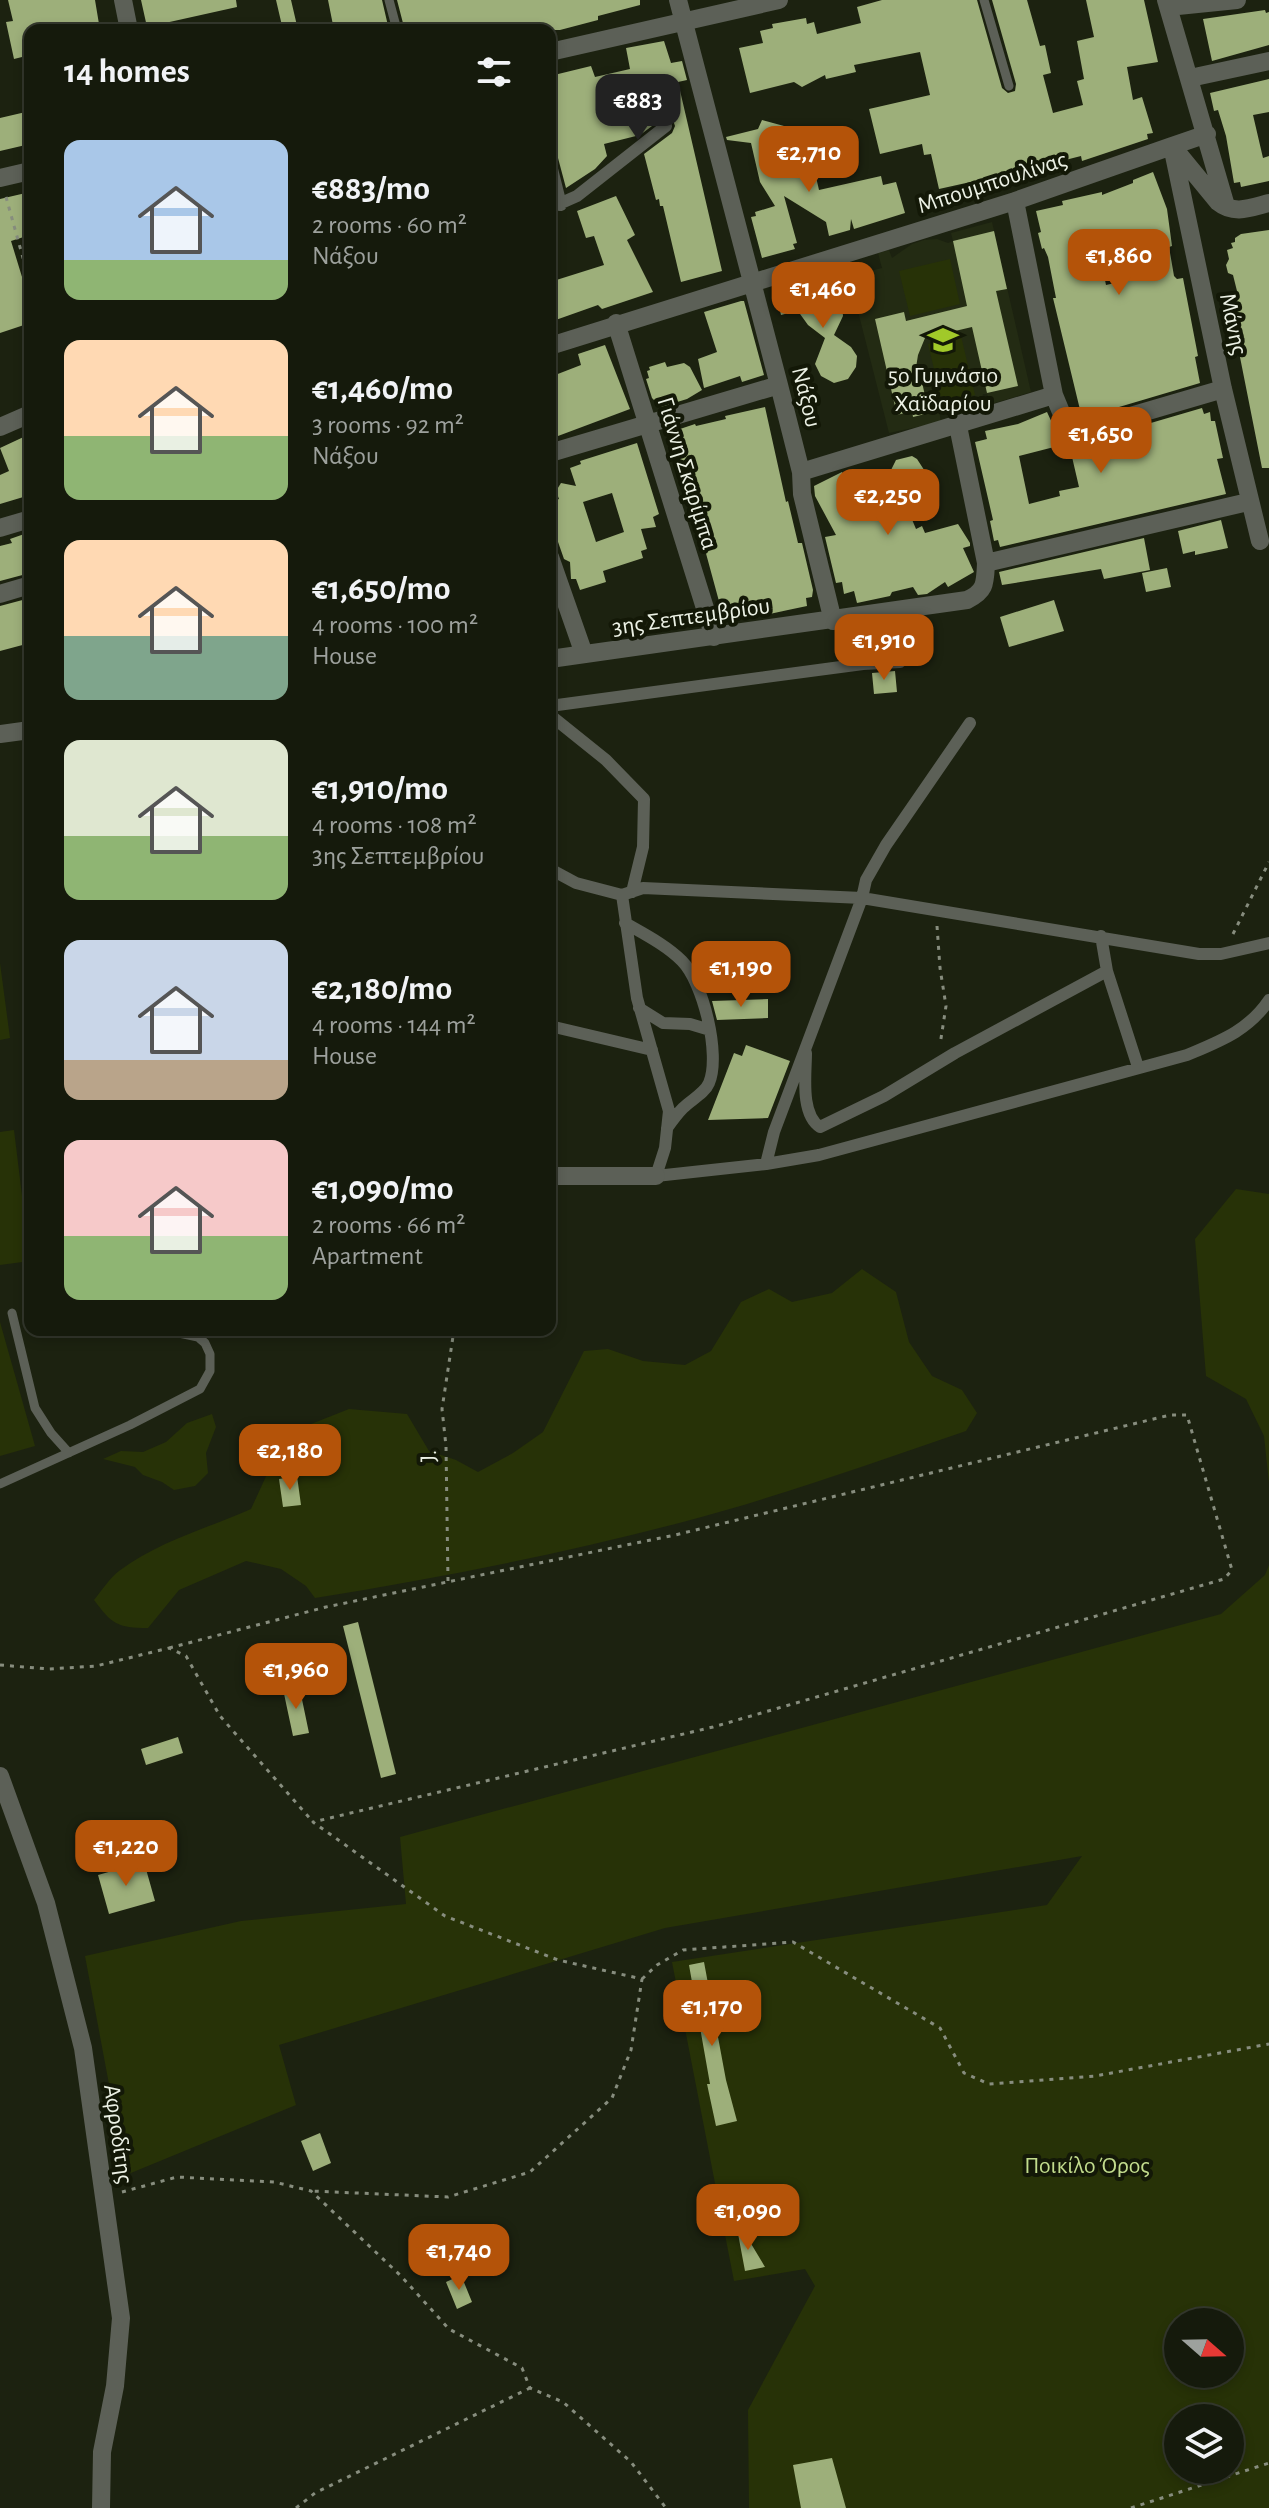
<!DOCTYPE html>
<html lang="en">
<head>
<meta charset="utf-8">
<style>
  body { margin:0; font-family:"Alegreya Sans",sans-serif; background:#1e2315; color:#f1f3f6; height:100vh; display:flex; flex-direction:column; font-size:30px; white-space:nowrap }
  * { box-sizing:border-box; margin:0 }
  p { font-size:26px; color:#9da19d }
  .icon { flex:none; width:44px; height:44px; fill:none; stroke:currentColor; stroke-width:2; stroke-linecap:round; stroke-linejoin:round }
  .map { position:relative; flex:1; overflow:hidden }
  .drawer { position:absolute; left:24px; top:24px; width:532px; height:1312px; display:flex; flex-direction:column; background:#151a0c; border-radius:16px; box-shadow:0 4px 12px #0003,0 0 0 2px #34382d }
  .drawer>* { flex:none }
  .needle { width:52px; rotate:110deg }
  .fabs { position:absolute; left:1164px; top:2308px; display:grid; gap:16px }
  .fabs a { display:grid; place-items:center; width:80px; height:80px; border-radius:50%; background:#151a0c; box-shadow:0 4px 12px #0003,0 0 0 2px #34382d; font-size:40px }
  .price { position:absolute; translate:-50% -68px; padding:0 18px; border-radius:16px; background:#b45309; color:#fff; font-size:26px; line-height:52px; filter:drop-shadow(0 2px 4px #0008) }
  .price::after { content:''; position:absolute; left:50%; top:48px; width:24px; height:18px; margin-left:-12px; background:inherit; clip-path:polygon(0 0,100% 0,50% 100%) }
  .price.on { background:#222; color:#fff }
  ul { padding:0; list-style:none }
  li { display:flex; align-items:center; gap:24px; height:200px; padding:0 40px }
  li span { display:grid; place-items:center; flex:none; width:224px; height:160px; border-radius:16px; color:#555 }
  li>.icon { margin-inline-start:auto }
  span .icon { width:96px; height:96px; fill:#fffc; stroke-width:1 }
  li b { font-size:34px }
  h2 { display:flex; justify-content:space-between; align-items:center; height:96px; padding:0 40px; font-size:34px }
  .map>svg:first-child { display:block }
  .built { fill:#232b13 }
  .green { fill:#273207; fill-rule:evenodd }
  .building { fill:#9daf7a; fill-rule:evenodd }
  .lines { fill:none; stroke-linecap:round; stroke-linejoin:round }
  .path { stroke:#878d7e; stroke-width:3; stroke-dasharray:4 6; stroke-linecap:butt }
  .service { stroke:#5c6057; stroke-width:9 }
  .pedestrian { stroke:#5c6057; stroke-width:12 }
  .minor { stroke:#5c6057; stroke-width:18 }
  .labels { text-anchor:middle; stroke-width:8; stroke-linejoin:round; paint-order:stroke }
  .street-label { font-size:24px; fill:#ecf1e5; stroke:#131807 }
  .poi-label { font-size:24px; fill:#ecf1e5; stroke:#131807 }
  .park-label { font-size:24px; fill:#c2dc8d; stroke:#131807 }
</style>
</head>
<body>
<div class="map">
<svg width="1269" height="2508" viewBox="0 0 1269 2508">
  <rect width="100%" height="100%" fill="#1c2210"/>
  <!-- built -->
  <path class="built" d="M992 222 1031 392 991 404 987 394H983L981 402 966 414H951L939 411 941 422 889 433 849 276 882 268 878 253 889 250 892 258 912 244 924 240 937 239 948 243 953 241 951 233Z"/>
  <!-- green -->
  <path class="green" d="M950 259 960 304 910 316 899 271Z
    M961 336 975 395 942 402 928 344Z
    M0 963 10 1038 0 1040Z
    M14 1130 30 1261 0 1265V1132Z
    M1236 1189 1269 1194V1483L1264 1436 1246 1399 1206 1376 1195 1239Z
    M862 1269 896 1292 909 1342 932 1376 962 1390 977 1413 966 1431C872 1463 778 1497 683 1522 561 1554 439 1578 315 1598L306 1586 281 1569 246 1561 179 1590 148 1628C117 1628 112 1624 94 1600 102 1590 110 1578 119 1571 159 1541 206 1529 251 1509L268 1472 306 1426 349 1409 407 1414 429 1451 456 1460 478 1472 513 1453 543 1432 584 1351 608 1349 643 1361 685 1365 711 1351 741 1302 769 1289 792 1302 832 1293Z
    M0 1322 35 1446 0 1456Z
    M212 1414 216 1427 206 1453 208 1473 195 1486 174 1490 162 1482 143 1475 135 1467 103 1459 121 1451 143 1452 166 1442 187 1423Z
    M1269 1565V2508H749L748 2410 815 2286 805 2269 734 2281 672 1962 1047 1905 1082 1856 665 1928 279 2045 296 2105 126 2175 85 1956 241 1921 406 1904 400 1837 1221 1614 1265 1575ZM1178 2322H1230V2374H1178ZM1178 2418H1230V2470H1178Z"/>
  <!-- building -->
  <path class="building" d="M8 0H95L100 30H30V55L14 59 6 22 13 21Z
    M141 0H236L237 7 147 27Z
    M276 0H291L298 30H283Z
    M328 0H382L389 30H334Z
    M397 0H640V5L598 16V20L560 30H422L420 23 404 27Z
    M882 0H977L1002 88 1008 93 1015 91 1016 84 992 0H1027L1040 46 1045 45 1051 73 1043 75 1053 113 1083 105 1077 81 1084 79 1077 41 1094 37 1086 0H1144L1158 62 1127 67 1133 100 1142 97 1153 133 1147 134 1148 139 1082 161 1081 156 1022 171 1023 175 995 183 993 177 939 189 931 154 924 155 922 144 880 154 869 109 930 95 920 52 854 65 856 72 826 79 825 75 802 87 794 82 750 93 739 48 763 43 760 31 773 28 772 24 806 18 807 24 814 22 817 34 861 23 857 7Z
    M1265 10 1266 13 1269 12V45L1212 61 1203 19Z
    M664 41 671 63 682 61 687 80 678 82 722 271 681 282 663 206H660L659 199 656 200 644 154 672 133 675 126 673 120 664 117 640 135 604 144 607 156 595 169 566 188 558 158 550 152V76L591 66 595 77 630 69 626 48Z
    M1269 79V112L1253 115 1263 158 1269 156V181L1241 187 1240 182 1234 183 1226 136 1218 110 1214 111 1210 93Z
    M30 111V144L0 151V118Z
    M762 120 784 126 796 167 800 166 803 180 816 177 819 190 881 176 883 185 896 182 905 213 854 229 851 219 850 230 829 236 826 222 784 196 797 243 793 244 795 249 762 258 751 217 756 216 755 212 775 206 760 182 751 143 727 140 726 137 758 129Z
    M1153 172 1167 209 1172 246 1169 247 1174 276 1177 279 1183 278 1198 356 1195 357 1200 383 1082 418 1053 298H1056L1048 257 1044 248 1042 249 1038 233 1041 232 1036 211 1063 205 1062 201 1102 192V195L1133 183V180ZM1127 231 1136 278 1106 285 1096 236Z
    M30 192V235L11 241 30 303V323L0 333V199Z
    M616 196 635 235 627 240 653 292 602 309 598 305 550 322V282L604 265 594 236 586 238 577 211Z
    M1269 230V468H1262L1237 342 1234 343 1230 323 1231 319 1235 318 1232 300 1239 299 1233 275 1228 273 1226 265 1229 259 1227 250 1233 248 1231 243 1235 242V238L1241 234Z
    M994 231 1007 289 996 291 1018 386 987 393 972 327 925 338 918 355 914 380 921 378 929 413 913 417 912 411 897 415 875 319 904 312 906 321 967 306 953 241Z
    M790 284 794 301 818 290H825L838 296 842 302 843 316 834 335 851 347 857 356 856 367 848 379 834 383 821 376 815 364 825 338 808 325 795 307 796 311 781 315 775 288Z
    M741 301H744L764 375 742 382 740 376 704 388 698 359 717 352 704 312Z
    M605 345 630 409 550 439V377L581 365 578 354Z
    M665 362 667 367 684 363 690 367 702 390 687 399 661 407 652 398 646 379 649 378 647 371 650 370 649 367Z
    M765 407 786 502 788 501 798 543H802L813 590 812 597 806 598 807 606 788 610 765 615 760 606 723 616 698 524 668 433 695 424 696 426 726 419 725 416Z
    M1202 408 1204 414 1210 412 1211 421H1215L1223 458 1217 459 1226 494 1000 547 998 540 994 541 990 521 993 520 975 442 987 439 985 431 1018 424 1047 412 1053 425 1058 446 1019 456 1029 504 1060 496 1059 491 1079 487 1069 444H1079Z
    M30 434V495L0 504V475L9 471 0 448Z
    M637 443 659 514 653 517 656 527 641 529 647 549 641 551 643 558 603 571 606 582 580 590 576 579H571L570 562 564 559 557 539 550 517V502L559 499 556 491 561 483 576 486 570 468 581 464 580 461ZM612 493 624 532 596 542 583 502Z
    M912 456 917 459 930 479 900 491 916 529 922 526 925 533 958 524 970 543V546L963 548 974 572 948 587 945 582 927 594 918 595 913 587 892 592 890 596 857 603 854 591 844 594 842 582 836 583 825 537 836 535 815 496 814 486 842 472 850 488 863 477H874L891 470 896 460Z
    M1221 520 1228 548 1195 555V551L1183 554 1178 531Z
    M30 532V573L0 581V546L12 543 10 539Z
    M1144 538 1150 570 1104 579 1101 569 1002 585 999 572Z
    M1167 568 1171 587 1146 592 1142 573Z
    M30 598V643L0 651V606Z
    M1054 600 1064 631 1009 647 1000 617Z
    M895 671 897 692 874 694 872 673Z
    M768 999V1018L717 1020 712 1001Z
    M746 1045 790 1061 768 1118 708 1120 734 1053 742 1056Z
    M297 1476 301 1505 283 1507 279 1479Z
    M358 1622 396 1774 381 1778 343 1626Z
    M299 1685 309 1733 293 1736 283 1689Z
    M178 1737 183 1753 146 1765 141 1749Z
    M144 1862 155 1901 109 1914 98 1875Z
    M704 1962 726 2080 737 2121 716 2126 707 2084H710L689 1965Z
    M320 2133 331 2163 313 2171 301 2141Z
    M738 2222 765 2267 745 2271 736 2223Z
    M461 2275 472 2302 457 2309 446 2282Z
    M832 2458 846 2508H801L793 2465Z"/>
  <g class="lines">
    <!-- path -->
    <path class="path" d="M6 197 30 283
      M937 926 940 968 946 1006 940 1045
      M1233 934 1269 862
      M448 1581 446 1446 442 1409 454 1330
      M169 1648 326 1607 675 1535 1170 1415H1187L1232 1570 1224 1579 713 1727 313 1822 445 1916 558 1960 642 1979 631 2050 612 2098 530 2172 448 2197 311 2191
      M0 1665 49 1669 96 1666 169 1648 186 1656 220 1716 313 1822
      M642 1979 657 1965 683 1950 793 1942 940 2028 964 2073 989 2084 1095 2076 1269 2044
      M122 2192 177 2177 274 2182 311 2191 401 2276 449 2329 522 2368 530 2388 563 2402 631 2462 666 2508
      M296 2508 315 2493 530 2388
      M1131 2508 1269 2463"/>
    <!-- service -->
    <path class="service" d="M389 0 397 30
      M984 0 1009 86
      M12 1313 35 1408 51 1433 69 1453
      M0 1484 130 1425 200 1389 210 1371V1354L205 1343 198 1337 179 1333"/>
    <!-- pedestrian -->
    <path class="pedestrian" d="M550 161 561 205
      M550 208 577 196 666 126
      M550 706 863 664 900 662
      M550 715 606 760 644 799 643 847 632 892
      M550 869 576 883 622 895 643 888 862 898 1199 954H1221L1269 943
      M622 895 637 998 669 1111 665 1148 656 1176 766 1164 819 1155 1187 1055C1220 1041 1248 1031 1269 1000
      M625 923C644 934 666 945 682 961 703 982 721 1055 709 1083 705 1093 691 1100 683 1108 677 1114 672 1121 667 1128
      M1101 936 1107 971 1138 1067
      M639 1008 663 1023 690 1024 710 1030
      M550 1026 652 1050
      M806 1053C806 1074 800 1114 820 1127L884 1096 955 1053 1107 971
      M766 1164 774 1132 862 898 866 880 886 845 970 723"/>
    <!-- minor -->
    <path class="minor" d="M123 0 129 30
      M678 0 779 385 801 472 802 494 833 621
      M1166 0 1226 206
      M1168 7 1237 0
      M550 52 779 0
      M1190 78 1269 61
      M1207 134 1172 146 1223 389 1260 541
      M0 178 30 171
      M1015 201 1054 395 1068 429 1076 432 1223 389
      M616 323 714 637
      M550 346 1015 201 1172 146 1218 202C1234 215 1250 208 1269 203
      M0 427 30 414
      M550 453 779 385
      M801 472 1054 395
      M0 528 30 519
      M550 557 584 654
      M986 563 1248 502
      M0 594 30 585
      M550 659 967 600C986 591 985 583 986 563L958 426
      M0 734 30 730
      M550 1176H656
      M0 1776 46 1903 83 2048 121 2318 115 2386 102 2452 101 2508"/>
  </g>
  <!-- icons -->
  <defs>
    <g id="school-bare" transform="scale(2.4)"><path d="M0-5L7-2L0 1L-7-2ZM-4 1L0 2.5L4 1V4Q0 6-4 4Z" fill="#a1c929" stroke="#131807" stroke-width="2.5" paint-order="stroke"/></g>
  </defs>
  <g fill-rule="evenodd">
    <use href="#school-bare" x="943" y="340"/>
  </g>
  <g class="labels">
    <!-- street labels -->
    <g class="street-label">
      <text transform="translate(992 182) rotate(-18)" y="8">Μπουμπουλίνας</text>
      <text transform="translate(1234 324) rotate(78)" y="8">Μάνης</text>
      <text transform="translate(807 397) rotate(76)" y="8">Νάξου</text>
      <text transform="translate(688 473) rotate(73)" y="8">Γιάννη Σκαρίμπα</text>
      <text transform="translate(691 616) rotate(-8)" y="8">3ης Σεπτεμβρίου</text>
      <text transform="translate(428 1456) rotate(-91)" y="8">J.</text>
      <text transform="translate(119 2134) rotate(82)" y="8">Αφροδίτης</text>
    </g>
    <!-- poi labels -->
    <g class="poi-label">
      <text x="943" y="383">5ο Γυμνάσιο<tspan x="943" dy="28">Χαϊδαρίου</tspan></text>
    </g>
    <!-- park labels -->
    <g class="park-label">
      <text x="1087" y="2173">Ποικίλο Όρος</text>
    </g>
  </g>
</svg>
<div class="fabs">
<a><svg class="needle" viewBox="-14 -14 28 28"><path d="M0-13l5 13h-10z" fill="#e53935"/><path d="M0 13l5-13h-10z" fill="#9da19d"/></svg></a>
<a><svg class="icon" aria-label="layers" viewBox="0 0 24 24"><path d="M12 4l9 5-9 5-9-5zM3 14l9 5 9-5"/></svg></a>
</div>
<b class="price on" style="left:638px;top:142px">€883</b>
<b class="price" style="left:809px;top:194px">€2,710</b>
<b class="price" style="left:1119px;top:297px">€1,860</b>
<b class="price" style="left:823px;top:330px">€1,460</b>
<b class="price" style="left:1101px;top:475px">€1,650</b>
<b class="price" style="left:888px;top:537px">€2,250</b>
<b class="price" style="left:884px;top:682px">€1,910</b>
<b class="price" style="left:741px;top:1009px">€1,190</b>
<b class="price" style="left:290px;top:1492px">€2,180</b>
<b class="price" style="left:296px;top:1711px">€1,960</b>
<b class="price" style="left:126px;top:1888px">€1,220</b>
<b class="price" style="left:712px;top:2048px">€1,170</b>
<b class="price" style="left:748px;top:2252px">€1,090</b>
<b class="price" style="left:459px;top:2292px">€1,740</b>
<section class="drawer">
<h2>14 homes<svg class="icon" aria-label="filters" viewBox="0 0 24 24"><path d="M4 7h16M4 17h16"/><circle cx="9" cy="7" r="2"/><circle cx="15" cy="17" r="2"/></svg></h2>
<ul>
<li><span style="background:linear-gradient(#a9c7e8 75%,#8fb573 0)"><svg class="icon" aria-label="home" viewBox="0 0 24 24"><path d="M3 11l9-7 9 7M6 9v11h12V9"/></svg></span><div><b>€883/mo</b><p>2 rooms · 60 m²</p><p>Νάξου</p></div></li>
<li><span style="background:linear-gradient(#ffd9b3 60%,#8fb573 0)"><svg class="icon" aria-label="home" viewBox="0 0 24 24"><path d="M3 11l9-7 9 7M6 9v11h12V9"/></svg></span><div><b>€1,460/mo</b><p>3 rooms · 92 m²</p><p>Νάξου</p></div></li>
<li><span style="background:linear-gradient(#ffd9b3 60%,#7fa58c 0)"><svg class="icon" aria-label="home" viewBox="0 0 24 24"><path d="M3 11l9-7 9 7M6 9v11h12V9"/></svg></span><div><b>€1,650/mo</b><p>4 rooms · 100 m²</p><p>House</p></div></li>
<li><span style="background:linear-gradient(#dfe7d0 60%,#8fb573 0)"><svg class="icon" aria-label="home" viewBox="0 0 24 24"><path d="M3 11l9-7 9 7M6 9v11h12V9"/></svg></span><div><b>€1,910/mo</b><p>4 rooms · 108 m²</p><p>3ης Σεπτεμβρίου</p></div></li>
<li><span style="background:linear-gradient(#c9d6e8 75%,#b9a48a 0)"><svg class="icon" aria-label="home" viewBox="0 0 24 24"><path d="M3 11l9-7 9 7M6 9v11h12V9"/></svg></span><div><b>€2,180/mo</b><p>4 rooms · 144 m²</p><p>House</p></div></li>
<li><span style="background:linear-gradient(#f6c9c9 60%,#8fb573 0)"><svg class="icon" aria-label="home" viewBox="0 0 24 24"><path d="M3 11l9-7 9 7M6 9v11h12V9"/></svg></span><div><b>€1,090/mo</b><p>2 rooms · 66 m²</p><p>Apartment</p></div></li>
</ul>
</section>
</div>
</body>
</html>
